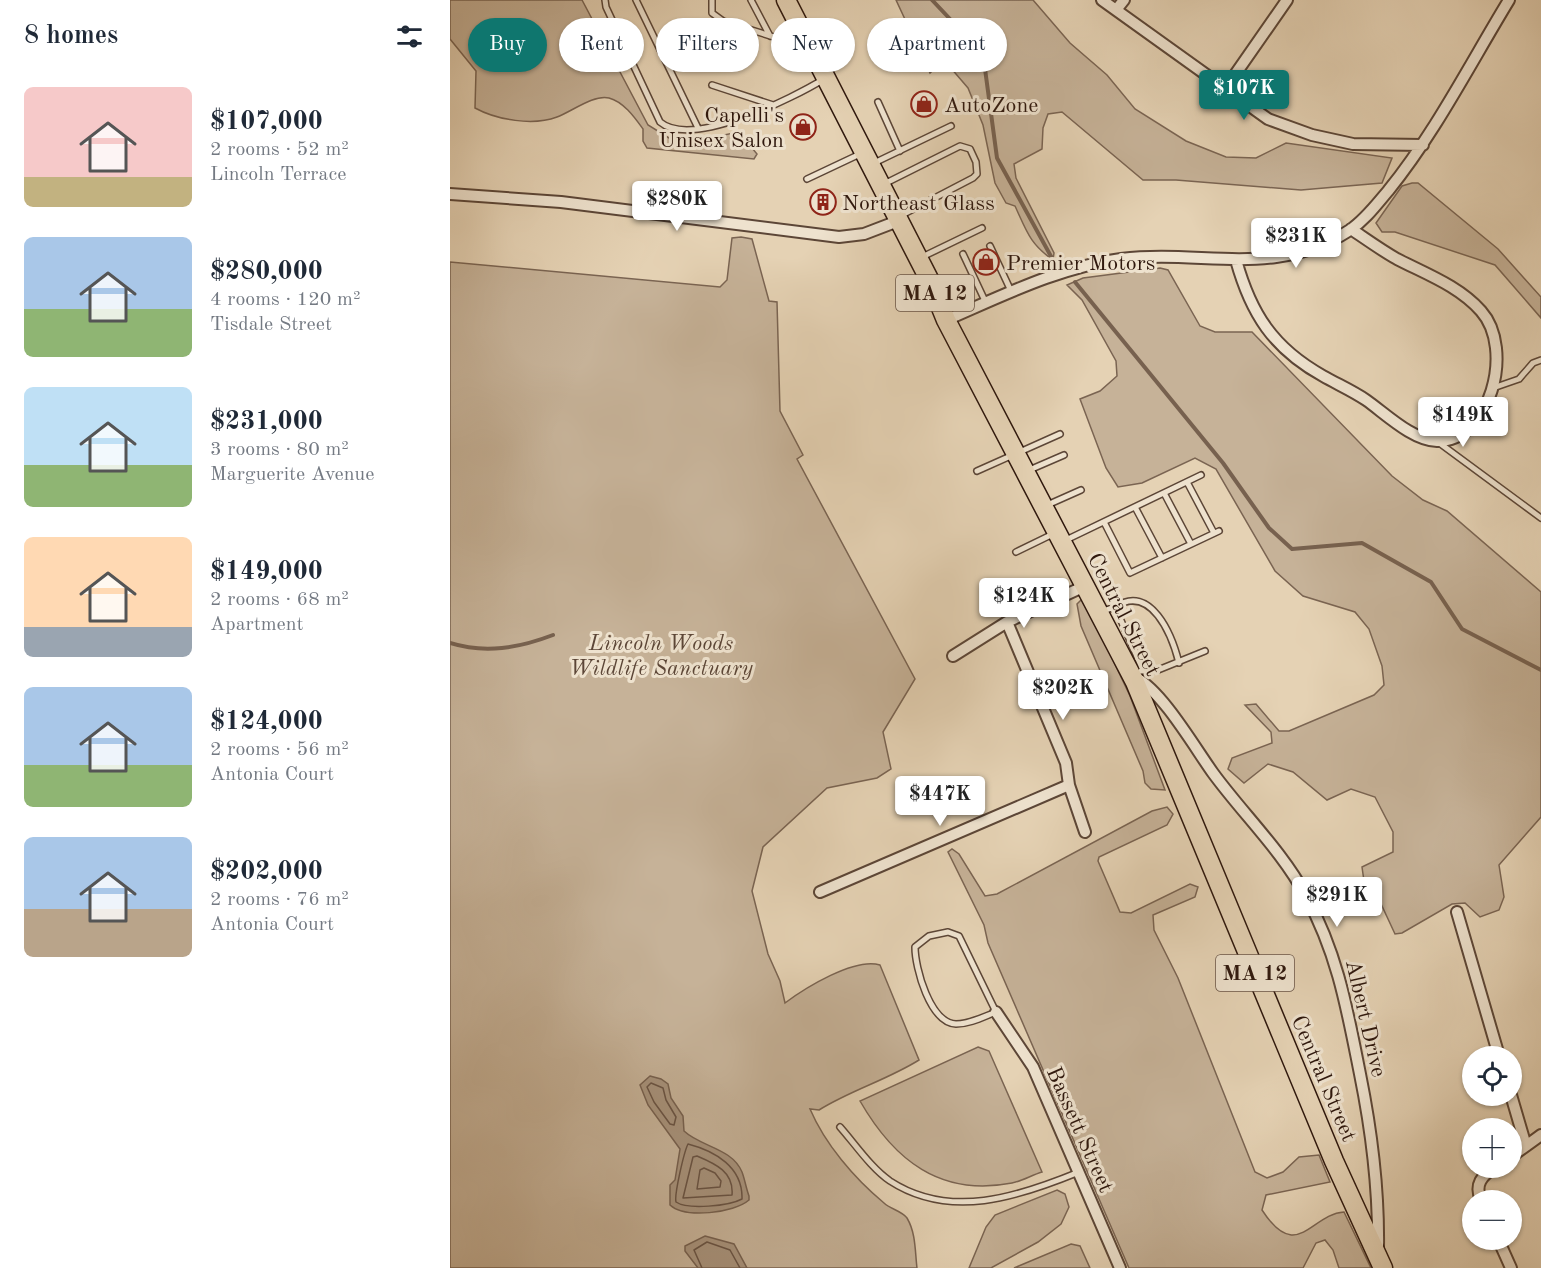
<!DOCTYPE html>
<html lang="en">
<head>
<meta charset="utf-8">
<style>
  body { margin:0; font-family:"Old Standard TT",serif; background:#f6f6f7; color:#1f2937; height:100vh; display:flex; flex-direction:column; font-size:22px; white-space:nowrap }
  * { box-sizing:border-box; margin:0 }
  p { font-size:20px; color:#747a83 }
  .icon { flex:none; width:33px; height:33px; fill:none; stroke:currentColor; stroke-width:2; stroke-linecap:round; stroke-linejoin:round }
  .map { position:relative; flex:1; overflow:hidden }
  .panel { display:flex; flex-direction:column; background:#fff; width:450px }
  .panel>* { flex:none }
  .hud { position:absolute; left:18px; top:18px; width:570px; height:54px; display:flex; gap:12px }
  .buttons { position:absolute; left:1012px; top:1046px; display:grid; gap:12px }
  .buttons a { display:grid; place-items:center; width:60px; height:60px; border-radius:50%; background:#fff; box-shadow:0 2px 4px #0004; font-size:30px }
  .price { position:absolute; translate:-50% -51px; padding:0 14px; border-radius:6px; background:#fff; color:#222; font-size:20px; line-height:39px; filter:drop-shadow(0 2px 3px #0008) }
  .price::after { content:''; position:absolute; left:50%; top:36px; width:18px; height:14px; margin-left:-9px; background:inherit; clip-path:polygon(0 0,100% 0,50% 100%) }
  .price.selected { background:#0f766e; color:#fff }
  ul { padding:0; list-style:none }
  li { display:flex; align-items:center; gap:18px; height:150px; padding:0 24px }
  li span { display:grid; place-items:center; flex:none; width:168px; height:120px; border-radius:9px; color:#555 }
  li>.icon { margin-inline-start:auto }
  span .icon { width:72px; height:72px; fill:#fffc; stroke-width:1 }
  li b { font-size:26px }
  h2 { display:flex; justify-content:space-between; align-items:center; height:72px; padding:0 24px; font-size:26px }
  .chip { padding:0 21px; border-radius:27px; background:#fff; box-shadow:0 2px 4px #0004; font-size:21px; line-height:54px }
  .chip.selected { background:#0f766e; color:#fff }
  main { display:flex; flex:1; min-height:0 }
  .map>svg:first-child { display:block }
  .green { fill:#c6b298; stroke:#7a6452; stroke-width:1.5 }
  .water { fill:#a7927b; stroke:#77614f; stroke-width:1.5 }
  .lines { fill:none; stroke-linecap:round; stroke-linejoin:round }
  .shore { stroke:#6a5444; stroke-width:1.5 }
  .stream { stroke:#77614f; stroke-width:4 }
  .lane-casing { stroke:#5c4637; stroke-width:8 }
  .street-casing { stroke:#5c4637; stroke-width:14 }
  .primary-casing { stroke:#2e170d; stroke-width:21 }
  .lane { stroke:#eee2ce; stroke-width:5 }
  .street { stroke:#eee2ce; stroke-width:10 }
  .primary { stroke:#e5d2b4; stroke-width:18 }
  .labels { text-anchor:middle; stroke-width:6; stroke-linejoin:round; paint-order:stroke }
  .shield { fill:#eee2ce; stroke:#685447; stroke-width:1.5 }
  .shield-label { font-size:21px; font-weight:bold; fill:#2e170d }
  .poi-label { font-size:22px; fill:#2e170d; stroke:#eee2ce; text-anchor:start }
  .street-label { font-size:22px; fill:#2e170d; stroke:#eee2ce }
  .park-label { font-size:22px; font-style:italic; fill:#5c4637; stroke:#eee2ce }
</style>
</head>
<body>
<main>
<section class="panel">
<h2>8 homes<svg class="icon" aria-label="filters" viewBox="0 0 24 24"><path d="M4 7h16M4 17h16"/><circle cx="9" cy="7" r="2"/><circle cx="15" cy="17" r="2"/></svg></h2>
<ul>
<li><span style="background:linear-gradient(#f6c9c9 75%,#c2b280 0)"><svg class="icon" aria-label="home" viewBox="0 0 24 24"><path d="M3 11l9-7 9 7M6 9v11h12V9"/></svg></span><div><b>$107,000</b><p>2 rooms · 52 m²</p><p>Lincoln Terrace</p></div></li>
<li><span style="background:linear-gradient(#a9c7e8 60%,#8fb573 0)"><svg class="icon" aria-label="home" viewBox="0 0 24 24"><path d="M3 11l9-7 9 7M6 9v11h12V9"/></svg></span><div><b>$280,000</b><p>4 rooms · 120 m²</p><p>Tisdale Street</p></div></li>
<li><span style="background:linear-gradient(#bfe0f5 65%,#8fb573 0)"><svg class="icon" aria-label="home" viewBox="0 0 24 24"><path d="M3 11l9-7 9 7M6 9v11h12V9"/></svg></span><div><b>$231,000</b><p>3 rooms · 80 m²</p><p>Marguerite Avenue</p></div></li>
<li><span style="background:linear-gradient(#ffd9b3 75%,#9aa5b1 0)"><svg class="icon" aria-label="home" viewBox="0 0 24 24"><path d="M3 11l9-7 9 7M6 9v11h12V9"/></svg></span><div><b>$149,000</b><p>2 rooms · 68 m²</p><p>Apartment</p></div></li>
<li><span style="background:linear-gradient(#a9c7e8 65%,#8fb573 0)"><svg class="icon" aria-label="home" viewBox="0 0 24 24"><path d="M3 11l9-7 9 7M6 9v11h12V9"/></svg></span><div><b>$124,000</b><p>2 rooms · 56 m²</p><p>Antonia Court</p></div></li>
<li><span style="background:linear-gradient(#a9c7e8 60%,#b9a48a 0)"><svg class="icon" aria-label="home" viewBox="0 0 24 24"><path d="M3 11l9-7 9 7M6 9v11h12V9"/></svg></span><div><b>$202,000</b><p>2 rooms · 76 m²</p><p>Antonia Court</p></div></li>
</ul>
</section>
<div class="map">
<svg width="1091" height="1268" viewBox="0 0 1091 1268">
  <rect width="100%" height="100%" fill="#e5d2b4"/>
  <filter id="stains"><feTurbulence type="fractalNoise" baseFrequency=".00333" numOctaves="4"/><feColorMatrix values="0 0 0 0 .2 0 0 0 0 .09 0 0 0 0 .02 0 0 0 .5 -.17"/></filter>
  <radialGradient id="worn" r=".72"><stop offset=".6" stop-color="#630" stop-opacity="0"/><stop offset="1" stop-color="#630" stop-opacity=".3"/></radialGradient>
  <!-- green -->
  <path class="green" d="M0 0H132L198 125 219 138 243 141 289 132 307 154 304 159 197 148 193 141V129C185 118 174 102 159 98 144 94 121 112 107 117 83 126 47 120 25 108L26 71 0 39Z
    M446 0H583L620 43 657 75 685 109 736 141 776 157 806 158 836 143 942 158 932 183 851 190 726 180H693L612 112 598 114 593 128 592 149 564 164 566 178 604 253 603 260C580 244 577 232 565 206L556 203 545 183 533 125 518 88 494 60 480 73Z
    M962 183H968L1048 249 1091 297V318L1045 265 945 232H932L926 223 952 186Z
    M291 237 302 239 319 301 327 302 330 411 353 455 347 459 465 679 433 732 441 769 427 778 377 788 313 847 302 891 318 954 330 981 335 1003C355 988 405 957 430 965L469 1060C437 1080 401 1090 369 1110L360 1109C375 1144 404 1178 434 1203 440 1209 452 1211 457 1218 466 1233 465 1252 467 1268H0V262L270 287 277 280 282 238Z
    M710 268 718 270 750 326 765 332H802L942 476 973 500 997 511 1091 592V817L1049 865 1054 897 1049 910 1030 917 1015 903 1002 904 952 933 945 934 931 904 914 881 912 867 943 852V832L925 797 901 789 877 800 843 772 818 764 794 783 778 769 782 758 822 743 821 732 795 705 806 704 829 731H839L924 695 934 685 932 666 919 629 905 612 853 596 825 571 766 469 745 458 692 483 668 487 656 468 630 399 650 391 667 376 666 361 632 300 617 285 633 278Z
    M631 600 635 601 680 696 715 790 701 789 695 783 693 771 631 626 627 604Z
    M717 807 723 814 717 825 649 857 648 861 670 912 681 913 740 884 748 887 745 897 703 915 704 930 728 978 805 1172 817 1178 833 1172 849 1157 869 1155 880 1182 816 1195 812 1210C847 1264 861 1214 894 1212L921 1268H889L883 1250 875 1240 866 1243 853 1268H679L538 943 534 925 498 852 502 849 509 854 535 896 547 894 702 811Z
    M528 1047 539 1051 592 1172C582 1175 572 1181 562 1183 490 1197 444 1160 410 1101Z
    M607 1190 615 1194 619 1207 611 1224 588 1242 541 1268H519L536 1227 545 1215Z
    M621 1244 630 1246 640 1268H564Z"/>
  <!-- water -->
  <path class="water" d="M200 1076 211 1079 218 1084 221 1098 233 1116 234 1131C251 1147 282 1148 292 1172 295 1180 296 1188 299 1196V1200C284 1213 235 1219 220 1205V1185L225 1180 230 1149 198 1105 190 1085Z
    M255 1236 284 1244 297 1268H248L235 1251V1246Z"/>
  <g class="lines">
    <!-- shore -->
    <path class="shore" d="M201 1083 213 1088 216 1100 226 1117 224 1125 220 1124 204 1102 197 1087Z
      M238 1144C265 1151 293 1167 292 1199 279 1206 238 1210 226 1202 224 1195 234 1152 238 1144Z
      M247 1156C266 1164 284 1172 282 1195L233 1198 243 1157Z
      M254 1168 265 1173 271 1181 270 1187 247 1189 250 1170Z
      M252 1268 244 1250 257 1242 280 1250 290 1268"/>
    <!-- stream -->
    <path class="stream" d="M482 0 533 54 547 158 603 260
      M625 282 773 463 819 528 842 549 912 543 981 582 1012 629 1091 670
      M0 643C35 654 69 648 103 635"/>
    <!-- lane casing -->
    <g class="lane-casing">
      <path id="lane" d="M155 0 156 7 210 122C242 149 343 98 374 79
        M186 0 248 128
        M262 0V13L273 21 327 38 348 30
        M301 0 320 36
        M262 85 323 105
        M428 102 450 151
        M422 164 501 126
        M357 179 410 154
        M434 184 510 146 520 149 526 162 527 174 523 178 450 216
        M540 246 561 291
        M513 254 536 303
        M472 257 532 228
        M1043 388 1069 379 1083 363 1091 360
        M988 442 1091 518
        M527 471 610 434
        M577 471 614 455
        M737 482 764 533
        M714 493 741 544
        M595 506 631 490
        M685 507 712 558
        M654 522 680 573 769 531
        M616 540 751 475
        M566 552 605 533
        M665 607C701 583 722 635 729 663
        M653 611 665 607 693 670
        M691 671 708 670 755 651
        M498 932 509 936 546 1012C533 1017 520 1024 506 1024 480 1023 465 968 465 947L479 936Z
        M390 1127C405 1144 421 1168 440 1181 500 1220 568 1197 629 1172"/>
    </g>
    <!-- street casing -->
    <g class="street-casing">
      <path id="street" d="M652 0 818 119 862 135 903 144 973 145
        M666 10 674 0
        M775 89 837 0
        M0 194 111 202 389 237 414 234 448 221
        M786 260C801 314 823 348 873 376 887 384 903 391 916 400 936 414 962 440 987 441 1040 442 1065 349 1031 311 1009 286 976 274 947 259 931 250 916 239 901 229
        M496 320C552 296 609 267 671 259 753 249 825 279 900 230 915 220 926 205 938 191 985 133 1020 64 1059 0
        M557 622 616 763 619 785 635 832
        M503 656 557 622 635 586
        M686 678C712 691 745 748 763 773 793 814 832 851 856 896 888 955 897 1009 910 1074 922 1133 929 1189 928 1249
        M370 892 619 785
        M1007 912 1049 1056
        M546 1012 583 1067 670 1268
        M1061 1095 1076 1146
        M1062 1156 1091 1135
        M1031 1200C1024 1184 1032 1176 1045 1167
        M1048 1239 1061 1268"/>
    </g>
    <!-- primary casing -->
    <g class="primary-casing">
      <path id="primary" d="M336 0 481 283 496 320 685 682 884 1161 933 1268"/>
    </g>
    <!-- lane -->
    <use href="#lane" class="lane"/>
    <!-- street -->
    <use href="#street" class="street"/>
    <!-- primary -->
    <use href="#primary" class="primary"/>
  </g>
  <!-- icons -->
  <defs>
    <g id="shop-ring" transform="scale(1.35)"><circle r="9.5" fill="#eee2ce" stroke="#8f2418" stroke-width="1.5"/><path d="M-5-2.5h2.3a2.7 3.5 0 0 1 5.4 0H5L5.5 6h-11ZM-1.5-2.5h3a1.5 2.3 0 0 0-3 0Z" fill="#8f2418"/></g>
    <g id="building-ring" transform="scale(1.35)"><circle r="9.5" fill="#eee2ce" stroke="#8f2418" stroke-width="1.5"/><path d="M-4-6H4V6H1V3H-1V6H-4ZM-2.5-4.3h1.7v1.8h-1.7ZM.8-4.3h1.7v1.8H.8ZM-2.5-1h1.7V.8h-1.7ZM.8-1h1.7V.8H.8Z" fill="#8f2418"/></g>
  </defs>
  <g fill-rule="evenodd">
    <use href="#shop-ring" x="474" y="104"/>
    <use href="#shop-ring" x="353" y="127"/>
    <use href="#building-ring" x="373" y="202"/>
    <use href="#shop-ring" x="536" y="262"/>
  </g>
  <g class="labels">
    <!-- shield labels -->
    <g class="shield">
      <rect x="446" y="275" width="78" height="36" rx="4.5"/>
      <rect x="766" y="955" width="78" height="36" rx="4.5"/>
    </g>
    <g class="shield-label">
      <text x="485" y="300">MA 12</text>
      <text x="805" y="980">MA 12</text>
    </g>
    <!-- poi labels -->
    <g class="poi-label">
      <text x="494" y="112">AutoZone</text>
      <text x="334" y="122" text-anchor="end">Capelli's<tspan x="334" dy="25">Unisex Salon</tspan></text>
      <text x="392" y="210">Northeast Glass</text>
      <text x="556" y="270">Premier Motors</text>
    </g>
    <!-- street labels -->
    <g class="street-label">
      <text transform="translate(675 614) rotate(63)" y="8">Central Street</text>
      <text transform="translate(917 1018) rotate(77)" y="8">Albert Drive</text>
      <text transform="translate(875 1078) rotate(67)" y="8">Central Street</text>
      <text transform="translate(631 1129) rotate(66)" y="8">Bassett Street</text>
    </g>
    <!-- park labels -->
    <g class="park-label">
      <text x="211" y="650">Lincoln Woods<tspan x="211" dy="25">Wildlife Sanctuary</tspan></text>
    </g>
  </g>
  <rect width="100%" height="100%" filter="url(#stains)"/>
  <rect width="100%" height="100%" fill="url(#worn)"/>
</svg>
<div class="buttons">
<a><svg class="icon" aria-label="locate" viewBox="0 0 24 24"><circle cx="12" cy="12" r="6"/><path d="M12 2v4M12 18v4M2 12h4M18 12h4"/></svg></a>
<a>+</a>
<a>−</a>
</div>
<b class="price selected" style="left:794px;top:121px">$107K</b>
<b class="price" style="left:227px;top:232px">$280K</b>
<b class="price" style="left:846px;top:269px">$231K</b>
<b class="price" style="left:1013px;top:448px">$149K</b>
<b class="price" style="left:574px;top:629px">$124K</b>
<b class="price" style="left:613px;top:721px">$202K</b>
<b class="price" style="left:490px;top:827px">$447K</b>
<b class="price" style="left:887px;top:928px">$291K</b>
<div class="hud">
<a class="chip selected">Buy</a>
<a class="chip">Rent</a>
<a class="chip">Filters</a>
<a class="chip">New</a>
<a class="chip">Apartment</a>
</div>
</div>
</main>
</body>
</html>
